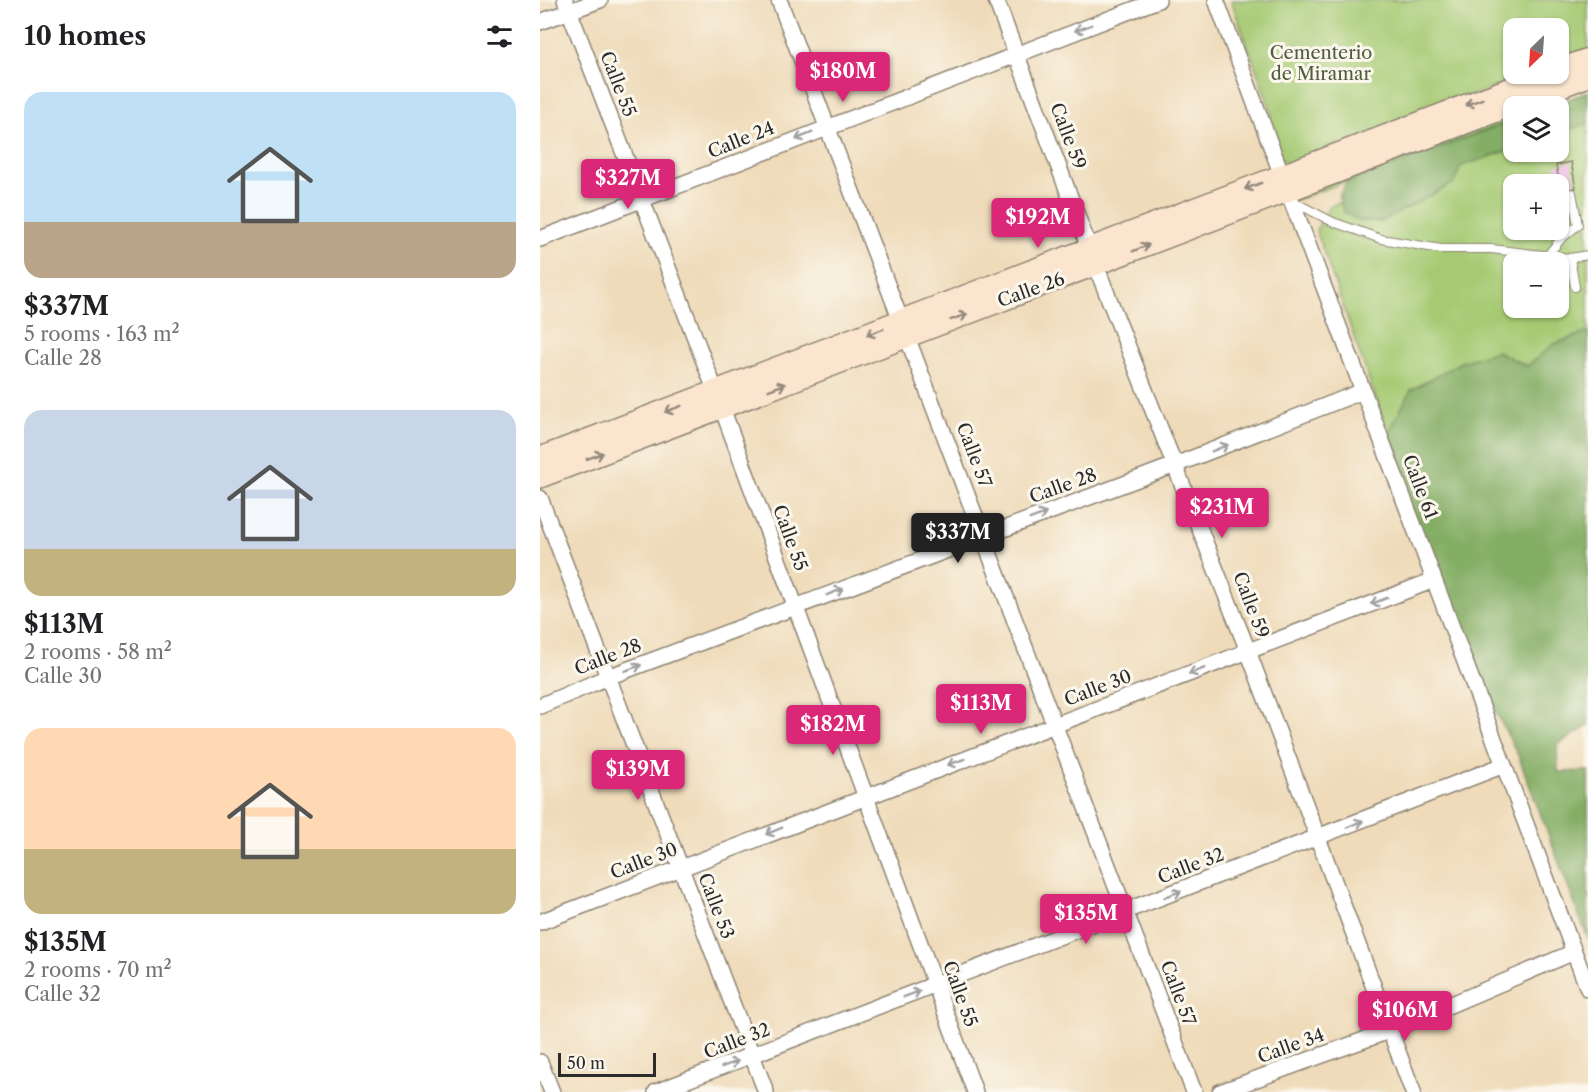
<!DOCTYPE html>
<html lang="en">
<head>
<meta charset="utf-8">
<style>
  body { margin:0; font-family:"Libre Caslon Text",serif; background:#f6f6f6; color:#202124; height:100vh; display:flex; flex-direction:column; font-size:22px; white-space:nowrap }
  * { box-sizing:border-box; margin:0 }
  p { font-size:20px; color:#757577 }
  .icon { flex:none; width:33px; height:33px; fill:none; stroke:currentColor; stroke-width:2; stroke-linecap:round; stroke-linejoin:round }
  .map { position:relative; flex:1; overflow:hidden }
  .panel { display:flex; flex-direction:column; background:#fff; width:540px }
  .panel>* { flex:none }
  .needle { width:39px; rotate:205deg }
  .buttons { position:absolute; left:963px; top:18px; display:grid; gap:12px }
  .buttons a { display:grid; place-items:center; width:66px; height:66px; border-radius:12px; background:#fff; box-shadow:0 2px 4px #0004; font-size:30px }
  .scale { position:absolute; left:18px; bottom:15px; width:98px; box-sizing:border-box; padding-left:6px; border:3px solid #2b2b2b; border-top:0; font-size:16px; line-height:21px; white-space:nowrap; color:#2b2b2b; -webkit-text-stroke:4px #fbf7ec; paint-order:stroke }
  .price { position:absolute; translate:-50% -51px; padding:0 14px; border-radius:6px; background:#db2777; color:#fff; font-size:20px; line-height:39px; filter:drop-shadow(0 2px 3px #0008) }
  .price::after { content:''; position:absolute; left:50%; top:36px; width:18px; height:14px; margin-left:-9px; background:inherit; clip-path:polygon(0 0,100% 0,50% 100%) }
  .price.selected { background:#222; color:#fff }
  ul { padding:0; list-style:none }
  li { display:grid; align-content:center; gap:12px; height:318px; padding:0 24px }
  li span { display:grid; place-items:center; height:186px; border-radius:18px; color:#555 }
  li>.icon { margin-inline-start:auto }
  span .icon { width:108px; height:108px; fill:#fffc; stroke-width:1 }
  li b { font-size:26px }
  h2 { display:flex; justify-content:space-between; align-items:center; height:72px; padding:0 24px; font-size:26px }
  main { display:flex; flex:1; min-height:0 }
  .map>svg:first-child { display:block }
  .green { fill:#a6ca73; stroke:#687a4f; stroke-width:1.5; fill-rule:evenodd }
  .forest { fill:#84ae65; stroke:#586c48; stroke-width:1.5 }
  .building { fill:#eaace5 }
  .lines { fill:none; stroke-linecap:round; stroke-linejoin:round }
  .lane-casing { stroke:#8d8372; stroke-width:10 }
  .street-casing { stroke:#8d8372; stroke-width:18 }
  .secondary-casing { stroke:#8d8372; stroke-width:24 }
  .lane { stroke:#fff; stroke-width:8 }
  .street { stroke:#fff; stroke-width:15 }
  .secondary { stroke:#fbe5cf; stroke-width:21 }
  .oneway { stroke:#a0a0a0 }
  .oneway2 { stroke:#93887d }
  .labels { text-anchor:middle; stroke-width:6; stroke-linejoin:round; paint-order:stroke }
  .park-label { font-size:18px; fill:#505b41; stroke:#fbf7ec }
  .street-label { font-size:18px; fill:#2b2b2b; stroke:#fbf7ec }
</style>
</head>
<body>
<main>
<section class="panel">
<h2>10 homes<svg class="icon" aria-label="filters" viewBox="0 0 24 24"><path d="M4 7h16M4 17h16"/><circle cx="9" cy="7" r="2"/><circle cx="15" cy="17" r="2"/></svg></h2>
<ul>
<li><span style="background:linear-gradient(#bfe0f5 70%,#b9a48a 0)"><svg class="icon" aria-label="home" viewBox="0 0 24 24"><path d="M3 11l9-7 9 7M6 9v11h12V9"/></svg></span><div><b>$337M</b><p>5 rooms · 163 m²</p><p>Calle 28</p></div></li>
<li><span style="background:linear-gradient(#c9d6e8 75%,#c2b280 0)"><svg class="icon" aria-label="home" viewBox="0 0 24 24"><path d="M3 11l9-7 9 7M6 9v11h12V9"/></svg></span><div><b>$113M</b><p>2 rooms · 58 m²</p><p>Calle 30</p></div></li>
<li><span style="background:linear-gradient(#ffd9b3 65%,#c2b280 0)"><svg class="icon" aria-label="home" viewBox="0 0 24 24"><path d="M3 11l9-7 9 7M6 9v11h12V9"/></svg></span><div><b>$135M</b><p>2 rooms · 70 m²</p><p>Calle 32</p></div></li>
</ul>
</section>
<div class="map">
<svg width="1048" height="1092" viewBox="0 0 1048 1092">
  <rect width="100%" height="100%" fill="#fbf7ec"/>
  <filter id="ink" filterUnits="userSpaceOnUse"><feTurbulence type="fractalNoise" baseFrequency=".0167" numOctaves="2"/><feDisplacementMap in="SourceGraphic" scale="12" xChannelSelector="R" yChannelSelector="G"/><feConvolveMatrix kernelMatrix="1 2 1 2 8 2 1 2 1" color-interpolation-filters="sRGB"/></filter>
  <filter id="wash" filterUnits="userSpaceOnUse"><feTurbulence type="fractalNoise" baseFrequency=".008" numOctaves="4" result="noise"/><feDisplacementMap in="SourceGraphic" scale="24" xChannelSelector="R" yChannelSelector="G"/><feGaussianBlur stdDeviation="1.35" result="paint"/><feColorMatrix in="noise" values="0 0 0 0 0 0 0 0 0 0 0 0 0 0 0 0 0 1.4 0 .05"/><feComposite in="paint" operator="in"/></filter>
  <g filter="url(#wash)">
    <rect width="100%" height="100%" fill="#efdbba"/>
    <!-- green -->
    <path class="green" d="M691 0H1048V52L1019 63 1018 28H974V74H991L749 163 742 160 726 121 732 113Z
      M973 111V120L755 200V196Z
      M1048 120V509L893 560 776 230 790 206 973 145 974 152H1018L1019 130ZM974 184H1018V230H974ZM974 262H1018V308H974Z"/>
    <!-- forest -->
    <path class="forest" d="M1048 92V123L1019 133 1018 106H1008Z
      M973 120V149L921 166 914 183 841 222 819 221 804 212 799 197 806 183Z
      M1048 332V726L1017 745 1018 772 1048 771V939L978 755 921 644 844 441 871 390 921 362 957 351 987 366 1014 344Z"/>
    <g id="blocks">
      <!-- building -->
      <path class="building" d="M1031 162 1036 188 1021 191 1016 165Z"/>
    </g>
  </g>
  <g filter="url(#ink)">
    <use href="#blocks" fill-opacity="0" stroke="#8d8372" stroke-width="1.5"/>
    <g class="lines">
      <!-- lane casing -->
      <g class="lane-casing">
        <path id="lane" d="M752 201 793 222 841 239 901 249H951L1030 258 1035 287
          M1007 256 1020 240 1038 225 1032 193
          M1030 258 1048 255"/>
      </g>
      <!-- street casing -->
      <g class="street-casing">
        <path id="street" d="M25 0 182 408 435 1092
          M239 0 654 1092
          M456 0 556 266 708 651 873 1092
          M676 0 1048 989
          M0 22 60 0
          M0 239 618 0
          M0 498 226 1092
          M0 706 68 677 635 465 823 391
          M0 922 894 580
          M0 1062 12 1092
          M116 1092 964 765
          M680 1092 849 1031 1034 952"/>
      </g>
      <!-- secondary casing -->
      <g class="secondary-casing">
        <path id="secondary" d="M1018 70 1048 59
          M0 458 1008 74
          M0 477 1048 76"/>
      </g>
      <!-- lane -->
      <use href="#lane" class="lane"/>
      <!-- street -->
      <use href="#street" class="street"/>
      <!-- secondary -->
      <use href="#secondary" class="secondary"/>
    </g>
    <!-- one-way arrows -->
    <defs><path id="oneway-shaft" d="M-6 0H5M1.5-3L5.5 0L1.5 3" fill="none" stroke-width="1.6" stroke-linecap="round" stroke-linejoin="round" transform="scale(1.5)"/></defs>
    <g class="oneway">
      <use href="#oneway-shaft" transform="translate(543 28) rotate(159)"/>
      <use href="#oneway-shaft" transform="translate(264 136) rotate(158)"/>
      <use href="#oneway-shaft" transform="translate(680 448) rotate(-22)"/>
      <use href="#oneway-shaft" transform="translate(498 516) rotate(-20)"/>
      <use href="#oneway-shaft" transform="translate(295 592) rotate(-21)"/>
      <use href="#oneway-shaft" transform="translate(839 601) rotate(159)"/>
      <use href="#oneway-shaft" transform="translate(93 668) rotate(-21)"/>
      <use href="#oneway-shaft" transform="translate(657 671) rotate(159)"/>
      <use href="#oneway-shaft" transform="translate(416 762) rotate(160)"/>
      <use href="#oneway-shaft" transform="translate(815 824) rotate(-22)"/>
      <use href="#oneway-shaft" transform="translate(234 831) rotate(158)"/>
      <use href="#oneway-shaft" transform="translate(633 894) rotate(-21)"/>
      <use href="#oneway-shaft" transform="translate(372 994) rotate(-21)"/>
      <use href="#oneway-shaft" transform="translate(190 1064) rotate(-20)"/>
    </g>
    <g class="oneway2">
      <use href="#oneway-shaft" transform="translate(934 102) rotate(159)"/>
      <use href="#oneway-shaft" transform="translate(713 186) rotate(159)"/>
      <use href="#oneway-shaft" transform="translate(601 248) rotate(-22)"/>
      <use href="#oneway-shaft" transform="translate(419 317) rotate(-20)"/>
      <use href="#oneway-shaft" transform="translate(335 332) rotate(159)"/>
      <use href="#oneway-shaft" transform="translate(237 387) rotate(-21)"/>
      <use href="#oneway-shaft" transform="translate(133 409) rotate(160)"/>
      <use href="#oneway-shaft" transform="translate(55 456) rotate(-21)"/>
    </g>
  </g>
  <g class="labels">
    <!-- park labels -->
    <g class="park-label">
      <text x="781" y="59">Cementerio<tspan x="781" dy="21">de Miramar</tspan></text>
    </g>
    <!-- street labels -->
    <g class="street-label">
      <text transform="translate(78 84) rotate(69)" y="6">Calle 55</text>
      <text transform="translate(528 136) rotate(69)" y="6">Calle 59</text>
      <text transform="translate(201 140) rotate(-22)" y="6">Calle 24</text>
      <text transform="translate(491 290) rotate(-20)" y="6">Calle 26</text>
      <text transform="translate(434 455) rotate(69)" y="6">Calle 57</text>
      <text transform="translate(523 486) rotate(-20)" y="6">Calle 28</text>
      <text transform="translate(880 487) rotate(69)" y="6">Calle 61</text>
      <text transform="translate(250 538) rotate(70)" y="6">Calle 55</text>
      <text transform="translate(711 605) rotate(69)" y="6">Calle 59</text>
      <text transform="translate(68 657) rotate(-21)" y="6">Calle 28</text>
      <text transform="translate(558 688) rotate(-21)" y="6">Calle 30</text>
      <text transform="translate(104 861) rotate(-21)" y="6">Calle 30</text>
      <text transform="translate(651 866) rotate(-21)" y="6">Calle 32</text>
      <text transform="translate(176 906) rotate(69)" y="6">Calle 53</text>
      <text transform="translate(638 993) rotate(69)" y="6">Calle 57</text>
      <text transform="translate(420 994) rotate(70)" y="6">Calle 55</text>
      <text transform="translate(197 1041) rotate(-21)" y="6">Calle 32</text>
      <text transform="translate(751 1046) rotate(-20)" y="6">Calle 34</text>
    </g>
  </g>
</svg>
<div class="buttons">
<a><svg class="needle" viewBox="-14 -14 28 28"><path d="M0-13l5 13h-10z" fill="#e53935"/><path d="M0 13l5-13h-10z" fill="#757577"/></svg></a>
<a><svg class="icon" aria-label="layers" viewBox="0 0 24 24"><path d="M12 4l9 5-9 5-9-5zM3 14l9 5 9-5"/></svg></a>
<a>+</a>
<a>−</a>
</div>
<div class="scale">50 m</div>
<b class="price" style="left:303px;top:103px">$180M</b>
<b class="price" style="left:88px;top:210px">$327M</b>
<b class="price" style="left:498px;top:249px">$192M</b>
<b class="price" style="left:682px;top:539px">$231M</b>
<b class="price selected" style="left:418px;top:564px">$337M</b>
<b class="price" style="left:441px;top:735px">$113M</b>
<b class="price" style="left:293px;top:756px">$182M</b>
<b class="price" style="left:98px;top:801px">$139M</b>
<b class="price" style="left:546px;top:945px">$135M</b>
<b class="price" style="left:865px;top:1042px">$106M</b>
</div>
</main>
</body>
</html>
